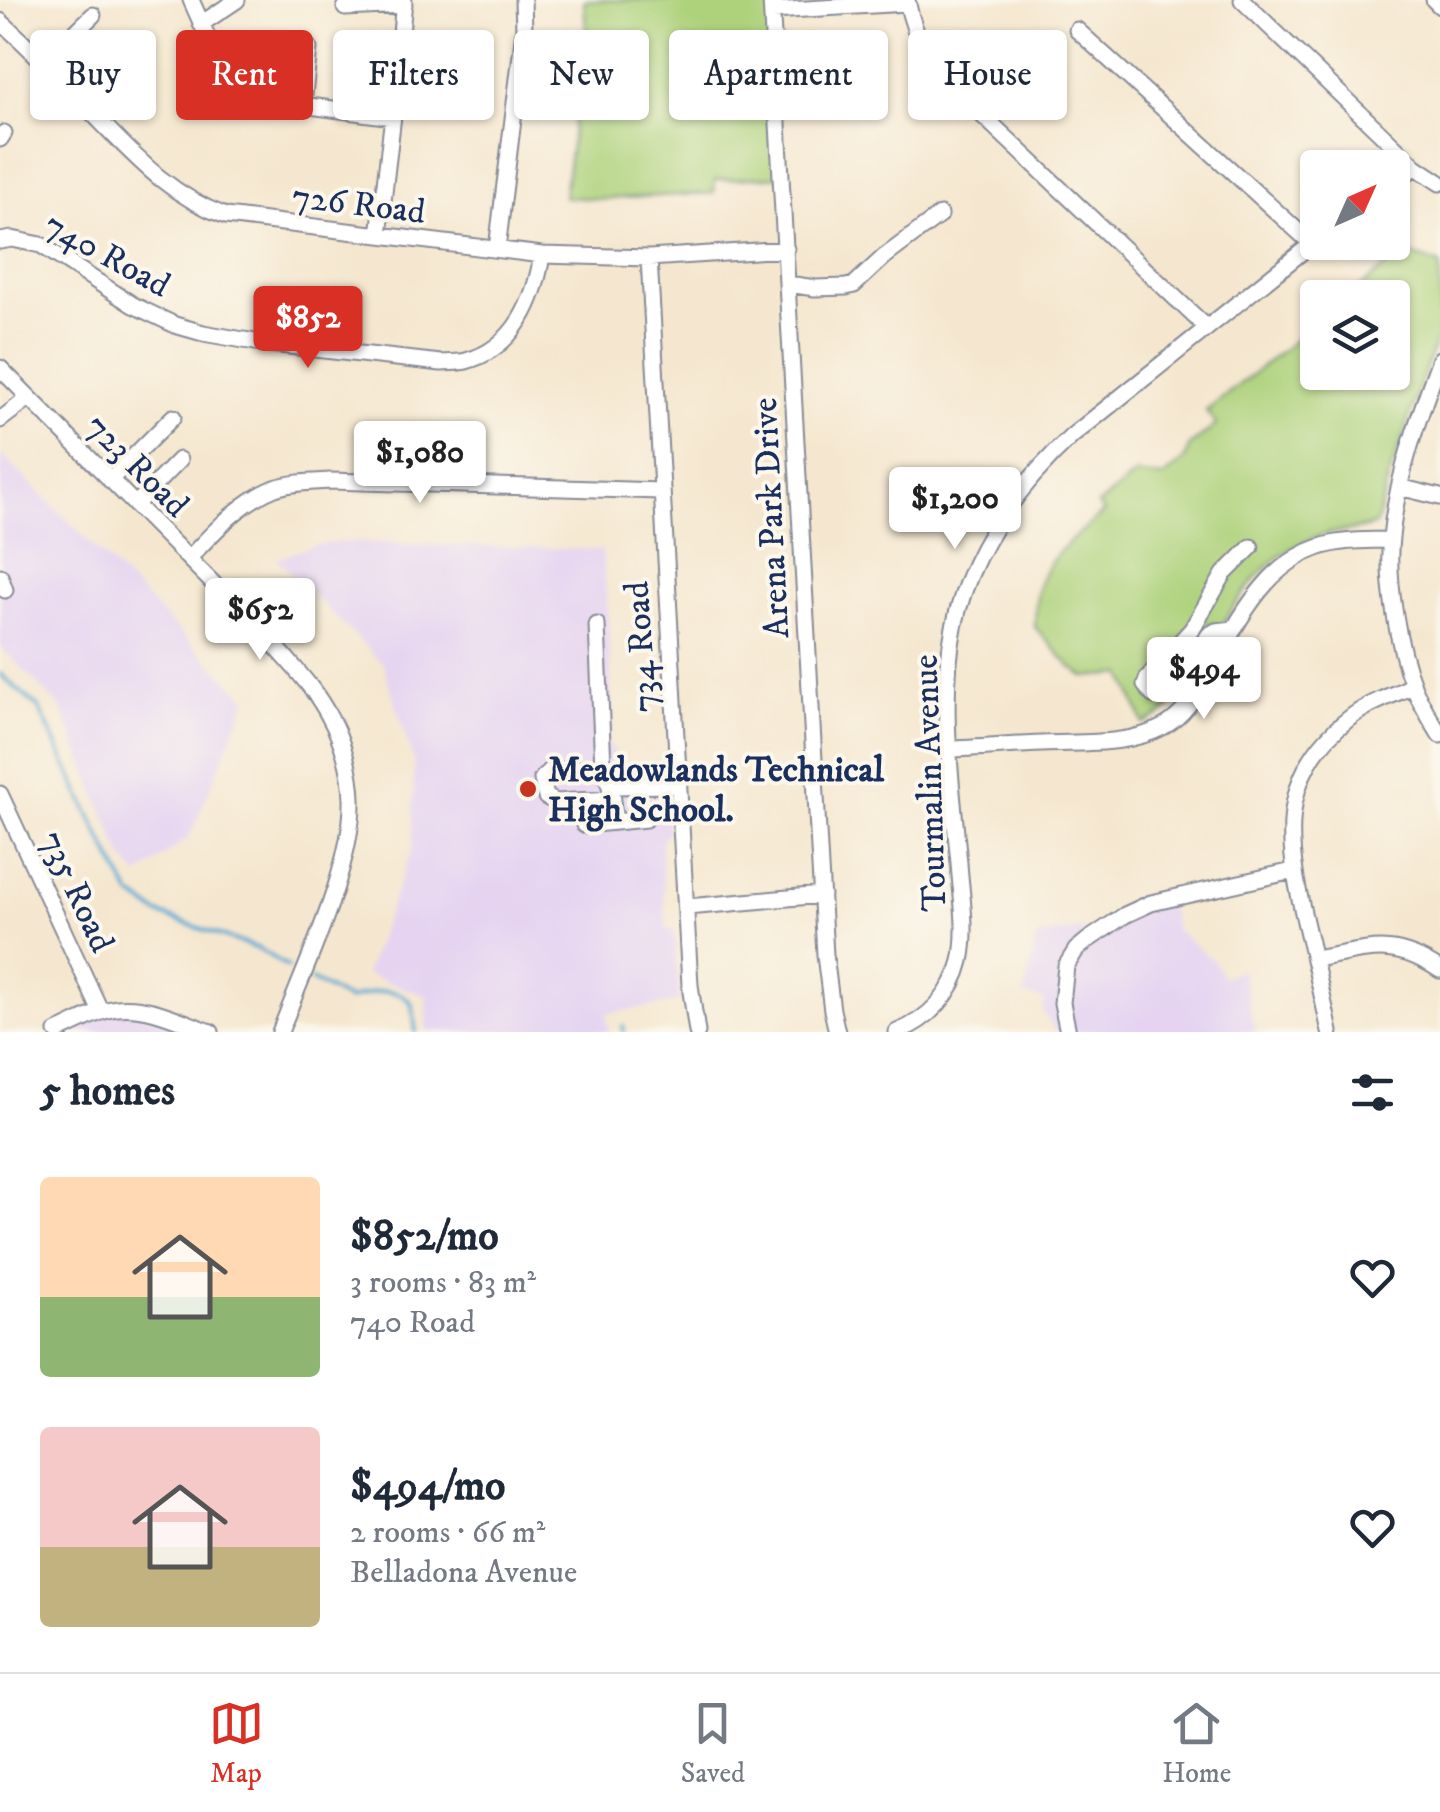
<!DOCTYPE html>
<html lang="en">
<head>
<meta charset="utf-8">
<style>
  body { margin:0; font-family:"IM FELL DW Pica",serif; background:#f2f2f3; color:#1f2937; height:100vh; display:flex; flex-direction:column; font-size:38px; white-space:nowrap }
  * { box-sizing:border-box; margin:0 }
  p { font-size:32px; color:#747a83 }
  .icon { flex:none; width:55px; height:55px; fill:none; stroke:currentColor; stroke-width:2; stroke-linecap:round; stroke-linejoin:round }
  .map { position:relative; height:1032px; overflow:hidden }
  .sheet { display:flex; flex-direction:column; background:#fff; flex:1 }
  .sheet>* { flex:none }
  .guide { position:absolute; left:30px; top:30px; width:1380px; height:90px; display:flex; gap:20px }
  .needle { width:65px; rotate:45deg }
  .buttons { position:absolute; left:1300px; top:150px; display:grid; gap:20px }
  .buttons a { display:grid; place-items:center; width:110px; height:110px; border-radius:10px; background:#fff; box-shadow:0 2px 8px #0004; font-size:50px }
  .price { position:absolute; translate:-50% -85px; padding:0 22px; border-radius:10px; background:#fff; color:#222; font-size:32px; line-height:65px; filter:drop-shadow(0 2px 5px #0008) }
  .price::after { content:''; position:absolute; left:50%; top:60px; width:30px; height:22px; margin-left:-15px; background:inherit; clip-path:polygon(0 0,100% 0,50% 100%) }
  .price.current { background:#d93025; color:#fff }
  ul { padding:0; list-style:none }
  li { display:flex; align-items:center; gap:30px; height:250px; padding:0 40px }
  li span { display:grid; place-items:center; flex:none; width:280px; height:200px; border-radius:10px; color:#555 }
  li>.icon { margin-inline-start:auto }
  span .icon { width:120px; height:120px; fill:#fffc; stroke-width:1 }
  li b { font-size:42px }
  h2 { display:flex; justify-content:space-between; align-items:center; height:120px; padding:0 40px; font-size:42px }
  .chip { padding:0 35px; border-radius:10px; background:#fff; box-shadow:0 2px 8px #0004; font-size:35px; line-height:90px }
  .chip.current { background:#d93025; color:#fff }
  .tab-bar { display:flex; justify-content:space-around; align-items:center; height:140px; border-top:2px solid #e0e1e3; background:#fff; font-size:28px; color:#747a83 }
  .tab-bar a { display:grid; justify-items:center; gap:5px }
  .tab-bar .current { color:#d93025 }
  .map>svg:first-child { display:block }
  .built { fill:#e5d3f1 }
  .green { fill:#aed27b; stroke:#64806c; stroke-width:2.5 }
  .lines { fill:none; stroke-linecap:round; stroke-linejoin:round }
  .stream { stroke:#59a9d3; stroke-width:4 }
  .minor-casing { stroke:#888b96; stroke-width:19 }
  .minor { stroke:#fff; stroke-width:15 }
  .poi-dot { fill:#c8321e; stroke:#fbf7ec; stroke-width:4 }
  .labels { text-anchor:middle; stroke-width:8; stroke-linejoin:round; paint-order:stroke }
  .street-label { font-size:35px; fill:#1b2f5e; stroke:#fbf7ec }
  .poi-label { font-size:35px; font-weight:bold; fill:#1b2f5e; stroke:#fbf7ec; text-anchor:start }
</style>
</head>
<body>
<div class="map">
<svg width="1440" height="1032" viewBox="0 0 1440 1032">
  <rect width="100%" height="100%" fill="#fbf7ec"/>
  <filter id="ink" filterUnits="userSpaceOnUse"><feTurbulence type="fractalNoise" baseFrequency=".01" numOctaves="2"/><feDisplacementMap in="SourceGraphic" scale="20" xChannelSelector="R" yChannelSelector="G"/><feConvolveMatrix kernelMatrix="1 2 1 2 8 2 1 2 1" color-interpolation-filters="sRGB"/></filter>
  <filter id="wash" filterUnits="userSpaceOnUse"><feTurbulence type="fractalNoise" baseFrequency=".0048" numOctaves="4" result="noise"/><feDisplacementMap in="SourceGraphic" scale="40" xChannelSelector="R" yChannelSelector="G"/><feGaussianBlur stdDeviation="2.25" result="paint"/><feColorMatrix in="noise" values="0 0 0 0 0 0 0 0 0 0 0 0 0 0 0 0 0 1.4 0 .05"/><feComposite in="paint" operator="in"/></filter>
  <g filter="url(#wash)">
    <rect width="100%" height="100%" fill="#f5e7cf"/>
    <!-- built -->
    <path class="built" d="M0 453 247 699 195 825 188 838 138 876 122 856 61 708 0 646Z
      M340 542 602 550 608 611 613 732 607 733 608 747H613L615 776H642L644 793 667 792 668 835 664 836 661 844 666 929H674L680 1002 606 1014 609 1032H427V996L365 974 412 849 414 763 383 664 277 559 316 545Z
      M1168 899 1176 930 1214 961 1223 977 1241 969 1255 1032H1057L1042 1012 1045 1000 1024 995 1037 937 1081 929 1088 941Z
      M116 1008 213 1032H55Z"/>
    <!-- green -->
    <path class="green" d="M584 0H772L782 176 715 180 714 193 604 199 564 197 586 28Z
      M1404 252 1440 265V327L1388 480 1376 524C1359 532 1341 530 1323 535 1274 549 1247 585 1221 626L1208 623 1170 679 1185 691 1163 714 1144 724 1123 674 1086 677 1072 668 1035 627C1036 614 1035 599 1039 586 1047 555 1082 532 1104 512L1098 505 1136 474 1163 478 1185 459 1189 447 1216 425 1206 411 1317 323 1318 372H1392V298L1361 297 1356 291Z"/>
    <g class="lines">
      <!-- stream -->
      <path class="stream" d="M0 674 39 708 98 832 131 895 159 914 259 949 288 967
        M311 980 348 1000C366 994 394 983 410 1001 415 1007 414 1023 416 1032
        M623 1026 624 1032"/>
    </g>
  </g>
  <g filter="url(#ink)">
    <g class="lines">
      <!-- minor casing -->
      <g class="minor-casing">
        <path id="minor" d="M191 0 220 65 230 79 244 91 264 100 393 117
          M771 0 825 955 832 1010 837 1032
          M907 0C915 42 931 63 959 93L1206 327
          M1242 0 1416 167 1440 183
          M1434 0 1440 6
          M345 8 404 5
          M772 11 907 3
          M0 21C37 53 70 90 104 125 141 163 175 198 226 216L542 255 649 258 786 249
          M201 24 237 0
          M1077 30 1312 244
          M43 64 93 15
          M303 105 309 48
          M0 139 4 133
          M1392 182 1416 167
          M379 235 396 90 404 0
          M0 241 12 239 41 245 133 305 175 325 203 333 261 343 441 363C449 362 458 363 466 361 515 348 535 300 542 255
          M497 249 524 30 523 0
          M649 258 690 985 697 1032
          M788 284 815 288 846 287 854 285 884 257 940 215
          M1440 359C1419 416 1397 476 1391 537 1386 579 1398 648 1414 688 1421 704 1431 720 1440 735
          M0 368 279 650C298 672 317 692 330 718 343 741 351 772 352 798 354 865 304 969 280 1032
          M0 420 29 398
          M110 480 173 417
          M1399 487 1440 497
          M135 505 179 460
          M189 558C214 532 240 502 275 488 292 482 312 482 330 481L661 491
          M0 576 5 590
          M597 625 603 767 610 786 615 822 646 819
          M1234 629 1216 631 1209 635 1180 678 1165 694 1153 695 1145 685 1148 677 1192 629 1224 574 1251 547
          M950 749C981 748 1012 745 1042 744 1081 742 1128 746 1163 727 1184 716 1196 695 1208 675 1239 621 1267 555 1336 543 1354 540 1372 540 1390 540
          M603 767 549 771 542 779 546 797 556 802 613 799
          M610 786 679 785
          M0 794 101 1012
          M584 825 615 822
          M687 907 822 895
          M1314 959C1367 951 1391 937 1440 970
          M57 1032C76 1024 96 1011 117 1008 149 1004 182 1022 211 1032
          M897 1032C928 1020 953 994 961 961 968 929 961 895 959 863 952 788 939 701 954 627 970 550 1016 488 1072 436L1318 239
          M1068 1032 1062 1003 1066 966 1076 950 1088 940 1125 915 1151 903 1293 871
          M1330 1032C1323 999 1316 967 1308 934 1288 851 1272 776 1351 717 1370 703 1392 695 1413 686"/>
      </g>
      <!-- minor -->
      <use href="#minor" class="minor"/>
    </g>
  </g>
  <!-- markers -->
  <circle class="poi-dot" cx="528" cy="789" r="10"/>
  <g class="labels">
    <!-- street labels -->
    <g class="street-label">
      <text transform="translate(359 203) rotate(7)" y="12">726 Road</text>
      <text transform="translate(108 254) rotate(29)" y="12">740 Road</text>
      <text transform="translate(138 465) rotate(45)" y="12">723 Road</text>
      <text transform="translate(770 518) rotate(-93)" y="12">Arena Park Drive</text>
      <text transform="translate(640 647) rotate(-94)" y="12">734 Road</text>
      <text transform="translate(929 783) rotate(-92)" y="12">Tourmalin Avenue</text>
      <text transform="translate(78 891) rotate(65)" y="12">735 Road</text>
    </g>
    <!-- poi labels -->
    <g class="poi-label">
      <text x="548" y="781">Meadowlands Technical<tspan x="548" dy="40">High School.</tspan></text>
    </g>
  </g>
</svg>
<div class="buttons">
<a><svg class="needle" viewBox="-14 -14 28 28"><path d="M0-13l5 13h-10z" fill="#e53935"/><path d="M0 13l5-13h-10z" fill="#747a83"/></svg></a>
<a><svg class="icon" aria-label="layers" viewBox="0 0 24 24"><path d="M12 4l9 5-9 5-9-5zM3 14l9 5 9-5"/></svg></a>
</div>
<b class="price current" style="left:308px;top:371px">$852</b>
<b class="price" style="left:420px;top:506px">$1,080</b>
<b class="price" style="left:955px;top:552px">$1,200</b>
<b class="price" style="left:260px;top:663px">$652</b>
<b class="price" style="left:1204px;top:722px">$494</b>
<div class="guide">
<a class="chip">Buy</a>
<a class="chip current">Rent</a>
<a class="chip">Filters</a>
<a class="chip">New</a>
<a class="chip">Apartment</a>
<a class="chip">House</a>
</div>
</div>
<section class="sheet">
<h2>5 homes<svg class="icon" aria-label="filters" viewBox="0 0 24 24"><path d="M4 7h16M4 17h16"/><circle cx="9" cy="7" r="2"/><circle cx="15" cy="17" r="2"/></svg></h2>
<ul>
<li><span style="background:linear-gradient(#ffd9b3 60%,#8fb573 0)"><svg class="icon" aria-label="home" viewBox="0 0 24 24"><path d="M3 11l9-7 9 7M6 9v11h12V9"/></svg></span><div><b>$852/mo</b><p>3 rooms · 83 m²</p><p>740 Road</p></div><svg class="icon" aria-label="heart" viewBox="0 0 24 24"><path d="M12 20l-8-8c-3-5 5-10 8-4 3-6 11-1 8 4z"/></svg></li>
<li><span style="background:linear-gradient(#f6c9c9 60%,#c2b280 0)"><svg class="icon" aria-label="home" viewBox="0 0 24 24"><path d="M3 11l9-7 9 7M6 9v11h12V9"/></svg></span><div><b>$494/mo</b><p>2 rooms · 66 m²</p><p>Belladona Avenue</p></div><svg class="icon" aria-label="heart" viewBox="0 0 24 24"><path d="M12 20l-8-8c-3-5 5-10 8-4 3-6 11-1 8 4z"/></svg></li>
</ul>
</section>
<nav class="tab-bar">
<a class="current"><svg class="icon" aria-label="map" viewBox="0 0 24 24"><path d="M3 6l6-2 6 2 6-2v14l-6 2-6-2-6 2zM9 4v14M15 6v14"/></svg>Map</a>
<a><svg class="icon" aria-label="saved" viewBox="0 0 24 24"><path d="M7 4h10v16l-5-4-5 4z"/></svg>Saved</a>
<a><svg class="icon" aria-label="home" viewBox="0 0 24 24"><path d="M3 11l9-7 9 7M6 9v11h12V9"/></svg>Home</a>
</nav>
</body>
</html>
